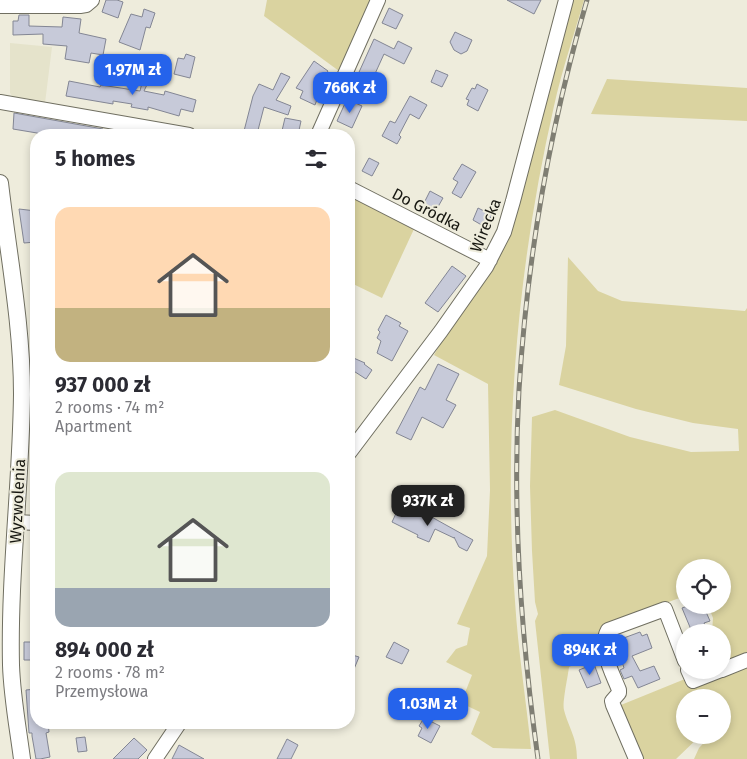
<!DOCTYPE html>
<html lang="en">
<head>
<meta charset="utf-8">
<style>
  body { margin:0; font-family:"Fira Sans",sans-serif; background:#f7f7f7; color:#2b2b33; height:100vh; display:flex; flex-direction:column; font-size:19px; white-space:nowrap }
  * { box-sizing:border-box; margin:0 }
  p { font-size:16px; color:#7c7c81 }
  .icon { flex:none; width:28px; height:28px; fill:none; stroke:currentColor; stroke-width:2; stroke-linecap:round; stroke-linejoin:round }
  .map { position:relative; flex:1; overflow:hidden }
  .side { position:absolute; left:30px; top:129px; width:325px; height:600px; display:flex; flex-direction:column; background:#fff; border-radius:20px; box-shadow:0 2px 8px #0003 }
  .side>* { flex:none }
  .tools { position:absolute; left:676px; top:559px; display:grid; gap:10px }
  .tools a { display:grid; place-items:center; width:55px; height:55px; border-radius:50%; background:#fff; box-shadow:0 2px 8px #0003; font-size:25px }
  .price { position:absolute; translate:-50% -42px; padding:0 11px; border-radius:10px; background:#2563eb; color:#fff; font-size:16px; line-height:32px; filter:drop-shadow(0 1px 2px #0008) }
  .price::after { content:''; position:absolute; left:50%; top:30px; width:15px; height:11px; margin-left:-8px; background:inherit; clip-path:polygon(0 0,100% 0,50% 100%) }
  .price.active { background:#222; color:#fff }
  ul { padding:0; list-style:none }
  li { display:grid; align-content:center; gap:10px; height:265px; padding:0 25px }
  li span { display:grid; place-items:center; height:155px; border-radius:15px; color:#555 }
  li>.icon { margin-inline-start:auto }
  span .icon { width:90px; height:90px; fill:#fffc; stroke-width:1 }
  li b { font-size:21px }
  h2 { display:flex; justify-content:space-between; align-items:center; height:60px; padding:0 25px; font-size:21px }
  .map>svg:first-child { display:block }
  .built { fill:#e5e3cb }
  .green { fill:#dad3a0 }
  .building { fill:#c7cad9; stroke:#838694 }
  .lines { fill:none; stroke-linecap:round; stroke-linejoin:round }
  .minor-casing { stroke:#706f61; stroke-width:16 }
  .tertiary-casing { stroke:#706f61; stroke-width:18 }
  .minor { stroke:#fff; stroke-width:14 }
  .tertiary { stroke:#fff; stroke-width:16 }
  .rail-casing { stroke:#7f7e73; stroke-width:5 }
  .rail { stroke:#eeecdc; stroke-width:3; stroke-dasharray:9; stroke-linecap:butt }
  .labels { text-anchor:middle; stroke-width:4; stroke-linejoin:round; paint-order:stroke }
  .street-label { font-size:16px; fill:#171711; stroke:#eeecdc }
</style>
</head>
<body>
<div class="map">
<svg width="747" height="759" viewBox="0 0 747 759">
  <rect width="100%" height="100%" fill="#eeecdc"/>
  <!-- built -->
  <path class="built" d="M10 43 52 47 45 103 13 97 10 93Z"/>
  <!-- green -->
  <path class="green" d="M267 0H373L339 71 264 16Z
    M571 0H584C574 35 562 70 554 106 517 268 503 436 515 601 518 650 526 700 531 749L493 748 471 734 480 712 461 703 472 675 446 662 456 649 467 645 470 628 457 624 487 556 490 490 488 384 434 355 450 326 488 272Z
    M607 79 747 88V121L591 114Z
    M349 195 414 229 382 298 349 282Z
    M568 257 598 291 622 301 745 311 747 308V759H694L699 748 711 735H722V698H685V735H701L676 759H639L616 707 685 679 673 648 685 670H722V632H712L713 618 708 605H722V568H685V596L605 625 598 637 602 653 569 667C568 676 562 703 564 710 569 729 577 737 577 759H550L535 621 538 614 535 602 532 551 530 486 532 417 555 410 630 437 691 452 739 451 738 429 693 423 636 409 559 385 566 346Z"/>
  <!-- building -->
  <path class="building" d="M106 0H117L123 2 118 18 102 12Z
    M507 0H541L534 14Z
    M389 8 403 15 396 29 382 23Z
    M144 9 155 13 150 28 146 27 140 50 119 42 131 14 142 17Z
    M19 15H29V26L62 27 63 17 81 19 79 33 106 39 103 55 91 53 89 63 65 59 67 46 43 44V34L13 35V21H18Z
    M455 32 472 40 467 51 461 54 454 50 450 42Z
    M374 39 394 49 398 41 412 48 404 64 384 54 369 87 355 81Z
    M186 54 195 57 190 78 174 74 178 58 184 59Z
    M314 61 328 71 314 92 319 94 315 105 300 98 303 91 296 88Z
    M146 66 155 68 144 91 164 95 165 91 196 100 193 112 181 109 179 116 148 107V110L131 107 132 104 113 101V104L66 96 69 81 100 87 101 85 140 91Z
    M436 70 448 75 442 87 431 82Z
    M281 73 290 77 276 100 291 106 288 115 264 107 257 134 244 131 253 96 259 84 273 90Z
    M477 84 488 90 478 111 467 105 469 100 466 99 472 88 475 89Z
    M410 96 427 105 419 119 410 114 399 135 401 137 397 144 382 136 390 121 395 123Z
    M347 99 362 106 352 128 337 121Z
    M14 113 103 129 102 135H43V134L13 129Z
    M285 118 301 121 298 135H281Z
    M369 158 379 163 372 176 362 171Z
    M462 164 476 172 461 198 452 193 458 182 453 179Z
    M430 191 443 198 435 212 423 205Z
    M478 208 492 215 485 227 473 220Z
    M19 209 36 211V242L24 243Z
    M452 266 466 276 438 312 425 303Z
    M386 315 401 323 399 326 408 331 392 361 377 353 381 341 377 338 380 332 378 330Z
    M349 356 365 363 364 364 372 370 366 379 349 368Z
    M438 364 459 374 446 400 456 405 443 428 422 417 411 440 396 433 420 387 425 390Z
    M400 505 427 518 428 515 473 540 467 551 459 547 454 537V538L435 529 429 542 417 537 418 535 392 522Z
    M690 605H703L710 621 704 623 706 627 692 632 682 608Z
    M640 632 642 636 647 634 652 648 632 656 640 671 654 666 660 679 638 688 632 676 624 679 620 670 624 668 618 650 624 648 621 639Z
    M24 642H36V660H24Z
    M394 642 409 650 402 664 386 657Z
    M349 654 359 657 349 681Z
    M594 664 601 683 587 688 579 670Z
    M36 689V722H48L49 732 46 733 50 757 40 759H36L32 736V733H29L26 690Z
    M399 700 407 704 403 712 395 708Z
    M424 718 440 726 431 743 418 736 422 728 419 726Z
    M85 737 87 751 78 752 76 738Z
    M134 738 147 750 138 759H113Z
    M287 739 298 745 291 759H277Z
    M179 745 204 759H172Z"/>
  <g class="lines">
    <!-- minor casing -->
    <g class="minor-casing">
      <path id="minor" d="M0 6H80L86 5 92 0
        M0 102 189 135
        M318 135 378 0
        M349 188 490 260
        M349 453 441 331 486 267 504 232 513 201 566 0
        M16 522 36 523
        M688 670 693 681 721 670
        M722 670 747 660
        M155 759 180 722
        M636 759 613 705 612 701 619 693V690C612 672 598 648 608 630L665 609 685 661"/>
    </g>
    <!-- tertiary casing -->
    <g class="tertiary-casing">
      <path id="tertiary" d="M0 183C8 253 22 324 22 394 21 484 9 575 11 665 12 697 18 728 22 759"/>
    </g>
    <!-- minor -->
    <use href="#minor" class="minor"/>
    <!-- tertiary -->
    <use href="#tertiary" class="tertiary"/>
    <!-- rail casing -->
    <g class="rail-casing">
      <path id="rail" d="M538 759C521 637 512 513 519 390 527 258 550 127 587 0"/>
    </g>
    <!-- rail -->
    <use href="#rail" class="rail"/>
  </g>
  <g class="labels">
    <!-- street labels -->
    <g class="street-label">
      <text transform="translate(427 209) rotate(27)" y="6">Do Gródka</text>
      <text transform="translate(485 225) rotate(-68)" y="6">Wirecka</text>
      <text transform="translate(17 501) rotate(-87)" y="6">Wyzwolenia</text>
    </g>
  </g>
</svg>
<div class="tools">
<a><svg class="icon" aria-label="locate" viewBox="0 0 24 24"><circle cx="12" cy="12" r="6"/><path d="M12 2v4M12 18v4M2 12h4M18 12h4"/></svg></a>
<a>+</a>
<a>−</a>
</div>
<b class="price" style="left:133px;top:96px">1.97M zł</b>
<b class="price" style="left:350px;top:114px">766K zł</b>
<b class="price active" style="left:428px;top:527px">937K zł</b>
<b class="price" style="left:590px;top:676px">894K zł</b>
<b class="price" style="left:428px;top:730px">1.03M zł</b>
<section class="side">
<h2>5 homes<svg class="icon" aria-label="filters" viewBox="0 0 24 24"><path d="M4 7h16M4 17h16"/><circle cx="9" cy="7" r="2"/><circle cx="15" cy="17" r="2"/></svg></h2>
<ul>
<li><span style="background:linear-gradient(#ffd9b3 65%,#c2b280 0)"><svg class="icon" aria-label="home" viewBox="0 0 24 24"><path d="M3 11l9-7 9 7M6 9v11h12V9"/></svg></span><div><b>937 000 zł</b><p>2 rooms · 74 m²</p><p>Apartment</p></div></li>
<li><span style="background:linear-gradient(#dfe7d0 75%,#9aa5b1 0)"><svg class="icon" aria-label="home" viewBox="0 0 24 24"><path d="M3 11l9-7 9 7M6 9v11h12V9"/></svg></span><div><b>894 000 zł</b><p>2 rooms · 78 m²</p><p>Przemysłowa</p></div></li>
</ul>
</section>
</div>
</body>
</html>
